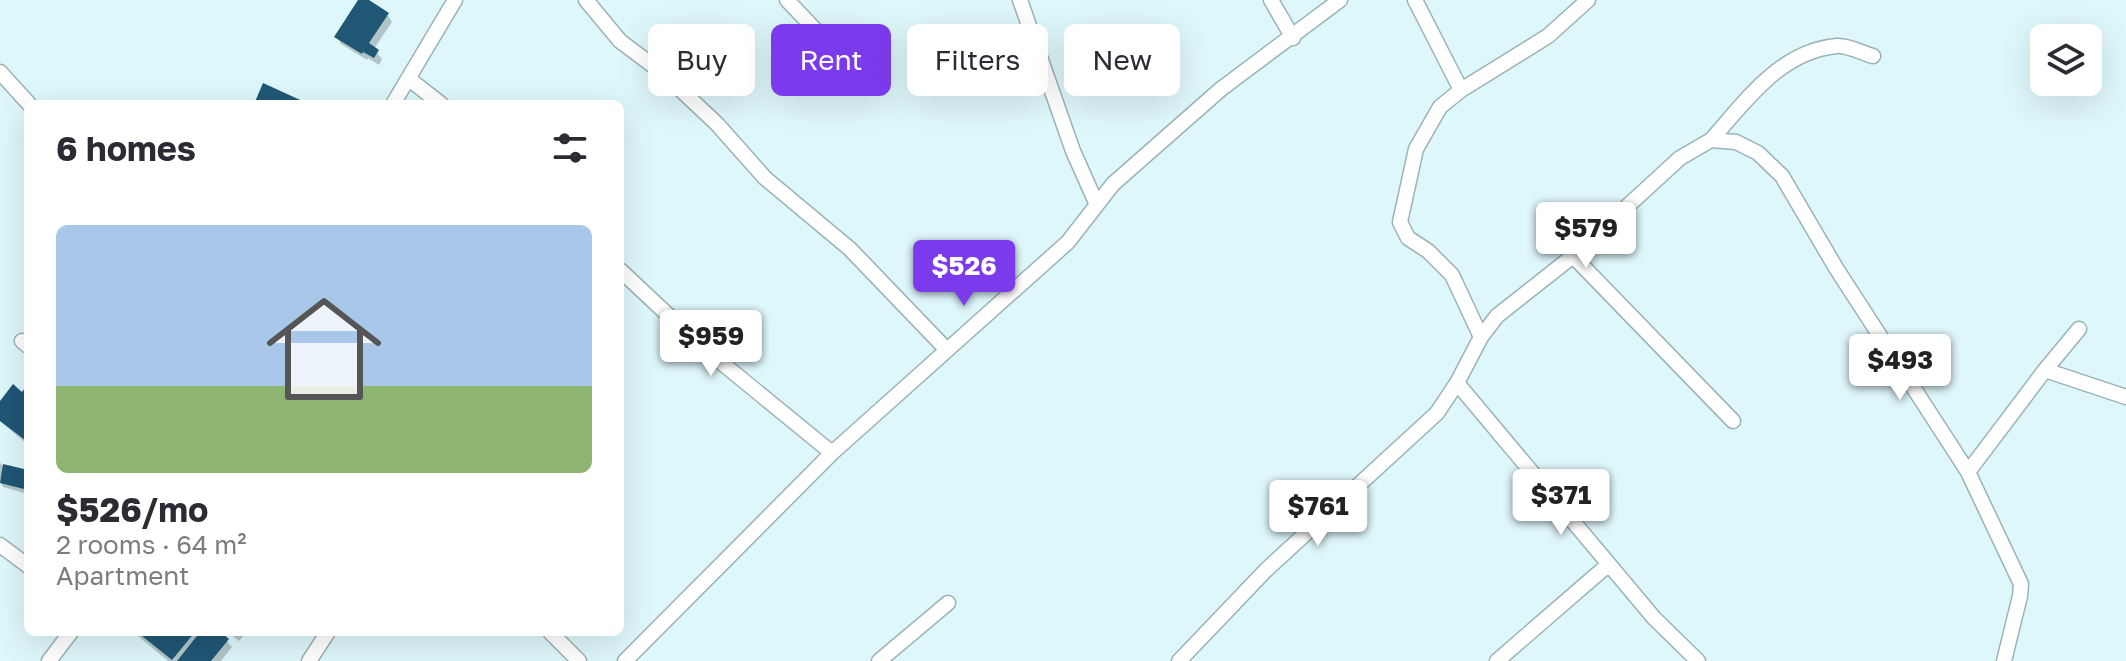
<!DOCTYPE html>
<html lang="en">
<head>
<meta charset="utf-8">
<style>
  body { margin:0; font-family:"Golos Text",sans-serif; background:#f7f7f7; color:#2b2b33; height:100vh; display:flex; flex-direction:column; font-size:30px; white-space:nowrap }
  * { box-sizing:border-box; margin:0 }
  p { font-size:26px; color:#7c7c81 }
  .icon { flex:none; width:44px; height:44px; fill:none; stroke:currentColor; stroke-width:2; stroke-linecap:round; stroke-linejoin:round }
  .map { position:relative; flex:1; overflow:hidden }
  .details { position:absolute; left:24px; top:100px; width:600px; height:536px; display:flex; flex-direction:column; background:#fff; border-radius:12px; box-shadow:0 8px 32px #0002 }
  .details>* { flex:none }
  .guide { position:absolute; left:648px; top:24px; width:760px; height:72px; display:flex; gap:16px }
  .fabs { position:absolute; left:2030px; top:24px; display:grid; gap:16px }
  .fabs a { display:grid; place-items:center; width:72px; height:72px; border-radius:12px; background:#fff; box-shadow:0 8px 32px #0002; font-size:40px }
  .price { position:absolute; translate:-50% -68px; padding:0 18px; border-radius:8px; background:#fff; color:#222; font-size:26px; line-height:52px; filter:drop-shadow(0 2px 4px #0008) }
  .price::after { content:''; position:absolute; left:50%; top:48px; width:24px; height:18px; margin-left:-12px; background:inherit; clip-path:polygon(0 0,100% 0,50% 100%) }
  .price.current { background:#7c3aed; color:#fff }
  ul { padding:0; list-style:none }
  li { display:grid; align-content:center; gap:16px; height:424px; padding:0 32px }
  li+li { border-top:2px solid #e1e1e2 }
  li span { display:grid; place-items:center; height:248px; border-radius:12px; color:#555 }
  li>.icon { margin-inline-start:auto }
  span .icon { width:144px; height:144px; fill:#fffc; stroke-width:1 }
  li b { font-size:34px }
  h2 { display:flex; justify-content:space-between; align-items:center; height:96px; padding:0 32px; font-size:34px }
  .pill { padding:0 28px; border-radius:12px; background:#fff; box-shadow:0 8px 32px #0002; font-size:28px; line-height:72px }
  .pill.current { background:#7c3aed; color:#fff }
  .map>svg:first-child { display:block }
  .shadow { fill:#0003 }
  .building { fill:#1f5775 }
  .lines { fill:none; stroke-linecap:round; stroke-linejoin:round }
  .minor-casing { stroke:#9bb3b6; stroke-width:17 }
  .minor { stroke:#fff; stroke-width:14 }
</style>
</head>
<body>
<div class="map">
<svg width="2126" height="661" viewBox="0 0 2126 661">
  <rect width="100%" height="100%" fill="#def7fb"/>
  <!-- shadow -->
  <path class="shadow" d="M360 0H365L387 14 392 22 374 49 382 59 379 65 368 58 367 60 341 44 337 37Z
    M28 389V445L0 421V404L22 394Z
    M0 462 2 466 28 473V494L3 487 0 481Z
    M133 632H218L232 647 221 661H168Z
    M228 632H247L239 641Z"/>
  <!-- building -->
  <path class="building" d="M358 0H369L389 13 369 43 379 50 374 58 363 52 362 54 334 37Z
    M263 83 309 104H254Z
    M13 384 22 392 28 384V437L25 440 0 421V401Z
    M3 464 28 470V490L0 483Z
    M137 632H195L172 660Z
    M200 632H221L229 639 211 661H177Z"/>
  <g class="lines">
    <!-- minor casing -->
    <g class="minor-casing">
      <path id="minor" d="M586 0 620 41 664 74 717 124 765 178 850 249 947 350
        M787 0 825 40
        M1020 0 1073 151 1097 205
        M1271 0 1293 38
        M1415 0 1461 90
        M0 72 29 104
        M409 79 441 104
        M393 104 455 0
        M1711 140C1746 101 1780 51 1837 46 1848 45 1862 53 1873 56
        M1573 256 1733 421
        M620 270 700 345 832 453
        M1481 337 1452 275 1428 251 1408 238 1400 222 1416 149 1440 107 1461 90 1548 36 1588 0
        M22 341 28 346
        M2045 370 2126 397
        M1457 383 1654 618 1698 661
        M1968 472 2045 370 2079 329
        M0 545 28 566
        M550 632 579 661
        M49 661 71 632
        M309 661 328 632
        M625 661 832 453 1068 242 1113 184 1221 89 1340 0
        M879 661 948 603
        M1179 661 1266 570 1437 413 1457 383 1481 337 1497 316 1573 256 1680 158 1711 140 1736 142 1758 153 1782 176 1836 268 1968 472 2021 584 2020 596 2004 661
        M1497 661 1609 564"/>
    </g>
    <!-- minor -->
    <use href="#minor" class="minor"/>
  </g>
</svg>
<div class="fabs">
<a><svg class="icon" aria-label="layers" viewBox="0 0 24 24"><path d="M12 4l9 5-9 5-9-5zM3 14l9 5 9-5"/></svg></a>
</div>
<b class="price" style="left:1586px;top:270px">$579</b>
<b class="price current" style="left:964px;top:308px">$526</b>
<b class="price" style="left:711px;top:378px">$959</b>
<b class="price" style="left:1900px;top:402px">$493</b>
<b class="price" style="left:1561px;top:537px">$371</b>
<b class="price" style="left:1318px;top:548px">$761</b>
<div class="guide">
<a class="pill">Buy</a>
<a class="pill current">Rent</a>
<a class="pill">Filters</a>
<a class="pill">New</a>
</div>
<section class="details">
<h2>6 homes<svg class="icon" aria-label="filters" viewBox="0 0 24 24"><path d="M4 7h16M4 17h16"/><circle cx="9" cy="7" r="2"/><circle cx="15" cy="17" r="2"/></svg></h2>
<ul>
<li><span style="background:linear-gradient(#a9c7e8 65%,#8fb573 0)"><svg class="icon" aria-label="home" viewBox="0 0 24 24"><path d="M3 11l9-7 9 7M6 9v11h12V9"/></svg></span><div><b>$526/mo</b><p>2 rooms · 64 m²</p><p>Apartment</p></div></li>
</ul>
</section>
</div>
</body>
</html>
